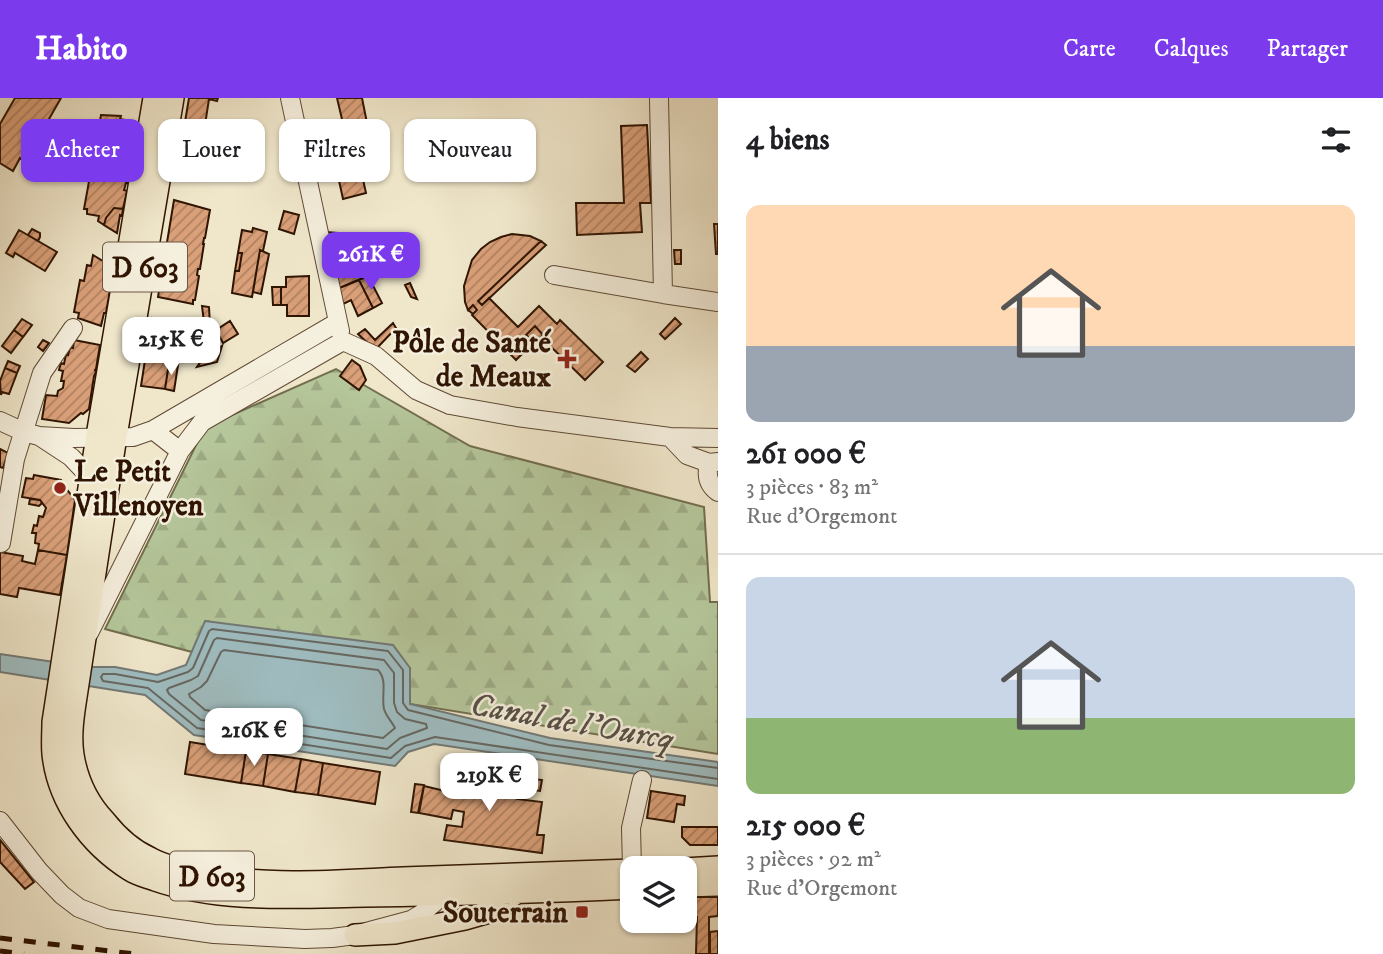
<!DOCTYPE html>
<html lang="fr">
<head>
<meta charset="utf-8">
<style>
  body { margin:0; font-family:"IM FELL DW Pica",serif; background:#f6f6f6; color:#202124; height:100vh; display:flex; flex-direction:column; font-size:26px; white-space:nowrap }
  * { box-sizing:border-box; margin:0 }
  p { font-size:23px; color:#757577 }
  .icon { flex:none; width:38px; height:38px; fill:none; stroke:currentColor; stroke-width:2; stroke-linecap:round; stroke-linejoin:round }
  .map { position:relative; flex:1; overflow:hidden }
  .details { display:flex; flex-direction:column; background:#fff; width:665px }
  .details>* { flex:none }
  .top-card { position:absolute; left:21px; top:21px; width:592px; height:63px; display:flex; gap:14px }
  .controls { position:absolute; left:620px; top:758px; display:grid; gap:14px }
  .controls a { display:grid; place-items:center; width:77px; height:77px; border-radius:14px; background:#fff; box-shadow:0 2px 5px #0004; font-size:35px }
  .price { position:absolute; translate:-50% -60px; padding:0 16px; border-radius:14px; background:#fff; color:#222; font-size:23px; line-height:46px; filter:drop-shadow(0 2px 4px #0008) }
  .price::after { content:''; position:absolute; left:50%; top:42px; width:21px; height:16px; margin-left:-10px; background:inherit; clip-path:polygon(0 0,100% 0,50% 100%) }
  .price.active { background:#7c3aed; color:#fff }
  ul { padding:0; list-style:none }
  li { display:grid; align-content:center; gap:14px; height:371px; padding:0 28px }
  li+li { border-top:2px solid #e0e0e0 }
  li span { display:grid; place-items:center; height:217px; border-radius:14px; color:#555 }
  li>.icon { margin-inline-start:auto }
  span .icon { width:126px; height:126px; fill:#fffc; stroke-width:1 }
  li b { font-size:30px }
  h2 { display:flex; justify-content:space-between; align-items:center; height:84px; padding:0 28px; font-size:30px }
  .tag { padding:0 24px; border-radius:14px; background:#fff; box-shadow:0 2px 5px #0004; font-size:24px; line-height:63px }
  .tag.active { background:#7c3aed; color:#fff }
  header { display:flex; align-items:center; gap:42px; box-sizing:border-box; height:98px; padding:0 35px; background:#7c3aed; color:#fff }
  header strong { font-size:33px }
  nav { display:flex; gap:38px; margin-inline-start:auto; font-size:24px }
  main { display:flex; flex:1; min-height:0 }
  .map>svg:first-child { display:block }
  .forest { fill:url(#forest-firs); stroke:#726e4e; stroke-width:2 }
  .water { fill:#9fbdc1; stroke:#727975; stroke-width:2 }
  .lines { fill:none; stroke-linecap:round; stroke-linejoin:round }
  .shore { stroke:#676862; stroke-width:2 }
  .building { fill:url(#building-hatch); stroke:#2f1402; stroke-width:2 }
  .minor-casing { stroke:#5f4934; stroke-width:20 }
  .major-casing { stroke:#2f1402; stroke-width:24 }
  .minor { stroke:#f5efdd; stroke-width:18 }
  .major { stroke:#f0e7cb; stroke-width:21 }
  .rail { stroke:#2f1402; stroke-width:5; stroke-dasharray:12 12; stroke-linecap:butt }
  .poi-dot { fill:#8f2418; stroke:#f5efdd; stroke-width:2.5 }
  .labels { text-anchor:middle; stroke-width:5; stroke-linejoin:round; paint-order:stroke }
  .shield { fill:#f5efdd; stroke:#6a5644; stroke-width:2 }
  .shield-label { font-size:28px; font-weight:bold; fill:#2f1402 }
  .poi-label { font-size:30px; font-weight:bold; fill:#2f1402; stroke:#f5efdd; text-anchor:end }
  .water-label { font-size:32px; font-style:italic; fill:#564f45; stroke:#f5efdd }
</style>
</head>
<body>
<header>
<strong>Habito</strong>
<nav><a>Carte</a><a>Calques</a><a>Partager</a></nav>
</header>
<main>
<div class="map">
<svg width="718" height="856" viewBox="0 0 718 856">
  <defs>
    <pattern id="forest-firs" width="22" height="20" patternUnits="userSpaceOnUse" patternTransform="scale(1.75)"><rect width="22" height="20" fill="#b5c79b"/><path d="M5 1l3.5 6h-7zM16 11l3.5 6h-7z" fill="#9caa84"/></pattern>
    <pattern id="building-hatch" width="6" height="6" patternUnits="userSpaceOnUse" patternTransform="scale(1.75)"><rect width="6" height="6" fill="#daa079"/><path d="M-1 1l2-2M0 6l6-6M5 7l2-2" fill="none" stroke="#b18161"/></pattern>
  </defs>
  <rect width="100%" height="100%" fill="#f0e7cb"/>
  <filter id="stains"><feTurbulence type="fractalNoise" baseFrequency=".00286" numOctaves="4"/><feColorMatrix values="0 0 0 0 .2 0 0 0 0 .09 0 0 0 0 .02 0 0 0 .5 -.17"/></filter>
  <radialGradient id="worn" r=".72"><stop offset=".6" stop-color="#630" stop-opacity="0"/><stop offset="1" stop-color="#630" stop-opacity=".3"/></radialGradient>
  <!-- forest -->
  <path class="forest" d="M336 271 470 348 704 409 710 504H718V656L410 606V570L206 523 192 554 105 531 205 329Z"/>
  <!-- water -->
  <path class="water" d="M205 523 393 547 410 570V606L550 640 718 664V688L434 646 408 654 395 668 194 637 145 597 0 574V556L88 569H115L157 577 186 567Z"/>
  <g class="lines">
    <!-- shore -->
    <path class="shore" d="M217 540 384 562 394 575V605L397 614 405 621 426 626 427 630 400 640 387 651 201 622 169 596 167 592 169 590 191 582 198 578 214 542Z
      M224 552 378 572C388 583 381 597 384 611 386 618 392 624 395 630L383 640 205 612 190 599 189 596 201 589 207 583 221 554Z
      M718 670 549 647 408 612 403 605V572L388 553 212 531 209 533 193 570 188 574 158 584 115 576H103L101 579 103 583 148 590 197 630 391 660 405 648 435 639 718 681"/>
  </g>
  <!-- building -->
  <path class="building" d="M15 0H61L25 63 20 60 13 73 0 65V26Z
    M189 0H218L217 3 209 1 202 46 182 42Z
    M337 0H362L368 30 345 34Z
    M101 17 121 18 120 21 136 24V27L138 29 133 53H131L130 60H132L128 85H126L124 92 127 93 123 111 114 110 106 120 104 127 98 123 99 118 87 116V111H84Z
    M647 27 651 105H640L642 134 577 137 576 105H624L621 28Z
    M182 42 202 46 199 58 205 59 202 77 176 73Z
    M358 59 366 95 343 101 335 64Z
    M174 102 210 112 205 140H204L203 146H204L200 171H198L197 177 199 178 195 202H193V206L158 199Z
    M114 110 123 111 122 118 120 117 117 135 104 127 106 120Z
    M284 113 299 117 294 136 279 131Z
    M714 126H718V156H716Z
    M253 130 267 134 263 153 260 152 252 199 232 195 235 173H239L242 155H238L242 132 252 134Z
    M32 131 40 135V139L38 143 28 137Z
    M19 132 57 154 45 173 15 155 13 159 6 155Z
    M326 134 337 135 336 144 329 148Z
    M342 136 368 140 371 145 342 142Z
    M512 136 530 138 541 143 478 203 482 207 489 200 518 229 539 208 557 226 560 222 603 264 585 282 541 239 543 237 535 228 526 237 534 244 516 262 472 217 477 212 473 207 468 212 465 204 464 188 472 162 481 151 490 144 501 139Z
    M541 143 546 147 482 207 478 203Z
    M372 148 378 159 372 162 367 151Z
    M354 150 364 170 380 163 384 171 337 191 335 180 351 172 343 156Z
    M260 152 269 156 261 196 253 194Z
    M674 152H681V166H675Z
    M238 155H242L239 173H235Z
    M93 157 111 168 107 192H110L106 215H104L101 228 78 220 79 215 74 214 80 182 84 183 87 167 91 168Z
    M395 166 399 174 392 177 389 169Z
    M309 178V218H287V207H281V189H286V179Z
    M368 178 382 205 373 210 359 182Z
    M359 182 373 210 358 218 351 202 341 207 337 191Z
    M410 185 417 201 411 199 405 187Z
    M272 189H281V207H273Z
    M473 207 477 212 473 216 468 212Z
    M202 208 209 209 210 228 205 232Z
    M152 220 162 222 160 238 149 236Z
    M675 220 681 226 665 241 660 236Z
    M22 221 32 227 23 239 14 232Z
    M230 223 238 236 223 245 216 232Z
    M393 225 396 230 377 250H373L358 236 365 231 375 242Z
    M535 228 543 237 535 245 526 237Z
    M14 232 23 239 11 255 2 248Z
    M149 236 173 240 169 265 145 262Z
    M43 242 49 245 43 253 38 249Z
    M74 242 100 247 96 271 95 272 96 274 94 278 89 311 83 316 81 315 69 325 42 321 46 297 57 298 58 293 63 290 64 283H61L63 273 59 272 61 265 64 266 66 256 68 257 70 250H73Z
    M173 243 181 244 178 267 169 265Z
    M222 248 217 264 197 269 208 253 216 252Z
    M641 254 648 261 635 274 627 268Z
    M145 262 169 265 165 291 141 288Z
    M352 262 360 268 366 282 359 292 340 278Z
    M8 263 20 268 17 275 5 270Z
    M169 265 178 267 174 293 165 291Z
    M5 270 17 275 9 296 2 294 1 297 0 283Z
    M0 351 8 355 3 370 0 369Z
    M34 377 61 382 66 388 65 389 75 402 67 457 38 452 39 446 35 445 36 435H32L34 427 37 428 39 418 43 419 46 410 40 402 22 399 26 380 33 381Z
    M30 401 40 402 42 405 39 408 29 406Z
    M38 452 67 457 60 497 19 490 17 499 0 496V454L23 458 22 463 35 466Z
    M190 644 246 653 241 685 185 676Z
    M246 653 268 656 263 688 241 685Z
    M268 656 301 661 295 694 263 688Z
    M301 661 323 665 318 697 295 694Z
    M323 665 380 674 375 706 318 697Z
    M470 671 520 678 517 701 542 704 537 737H544L542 755 444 742 447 727 462 729 464 714 453 712 451 721 419 715 424 688 466 698Z
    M527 680 542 682 540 693 525 691Z
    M415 686 424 687 418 715 411 714Z
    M651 693 685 698 684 707 677 706 674 724 647 720Z
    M682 729H718V747H690L682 739Z
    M0 742 34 784 25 791 0 764Z
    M684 799H718V818L709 819V856H696L697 819H684Z
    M718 833V856H710V834Z"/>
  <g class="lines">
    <!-- minor casing -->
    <g class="minor-casing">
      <path id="minor" d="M290 0 340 233
        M659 0 663 196
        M554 177 663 196 718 204
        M343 243 376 258 416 292 450 307 517 319 670 339 718 340
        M0 323 24 334 39 338 74 340 133 339 153 332 338 224
        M153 332 180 353
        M39 338 71 359 91 380
        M670 339 687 357 709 365
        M718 364 709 365C706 377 708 387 718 394
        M1 445 15 361 42 275 73 230
        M89 535 180 353 202 324 343 243
        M0 723 39 773 62 797 79 810 108 821 214 836 305 841 332 840 355 837 411 822 421 816 434 805V797L445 793
        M632 770 631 730 642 682"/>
    </g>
    <!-- major casing -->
    <g class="major-casing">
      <path id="major" d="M154 0 97 338 53 624C53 635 52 646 53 656 58 704 90 747 130 772 137 777 147 779 155 782 221 805 297 799 366 798 455 797 543 794 632 790
        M173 0 116 338 76 599C73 618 70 638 73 657 77 682 88 705 105 723 117 738 132 752 150 760 162 767 176 770 190 773 259 790 332 783 403 780 479 777 555 774 632 772
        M684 771 718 769
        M684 788 718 787
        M355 837 395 835 465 821 486 815 515 796"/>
    </g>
    <!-- minor -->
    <use href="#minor" class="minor"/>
    <!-- major -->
    <use href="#major" class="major"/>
    <!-- rail -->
    <path class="rail" d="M0 840 135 856
      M0 853 24 856"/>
  </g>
  <!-- markers -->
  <g class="poi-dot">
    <path d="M563.5 250.5h7v7h7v7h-7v7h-7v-7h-7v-7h7z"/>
    <circle cx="60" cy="390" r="7"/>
    <rect x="575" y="807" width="14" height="14" rx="3.5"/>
  </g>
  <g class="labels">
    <!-- shield labels -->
    <g class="shield">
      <rect x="103" y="144.5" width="84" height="49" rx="5"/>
      <rect x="170" y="753.5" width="84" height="49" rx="5"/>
    </g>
    <g class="shield-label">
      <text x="145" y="179">D 603</text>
      <text x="212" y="788">D 603</text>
    </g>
    <!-- poi labels -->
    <g class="poi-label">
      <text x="551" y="254">Pôle de Santé<tspan x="551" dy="34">de Meaux</tspan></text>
      <text x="74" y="383" text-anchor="start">Le Petit<tspan x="74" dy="34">Villenoyen</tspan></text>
      <text x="568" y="824">Souterrain</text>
    </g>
    <!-- water labels -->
    <g class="water-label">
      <text transform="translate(572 623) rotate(10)" y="11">Canal de l'Ourcq</text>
    </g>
  </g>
  <rect width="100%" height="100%" filter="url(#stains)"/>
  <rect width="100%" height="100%" fill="url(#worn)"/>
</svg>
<div class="controls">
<a><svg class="icon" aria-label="layers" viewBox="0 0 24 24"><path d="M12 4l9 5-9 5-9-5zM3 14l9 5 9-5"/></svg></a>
</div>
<b class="price active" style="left:371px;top:194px">261K €</b>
<b class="price" style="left:171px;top:279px">215K €</b>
<b class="price" style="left:254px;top:670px">216K €</b>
<b class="price" style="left:489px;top:715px">219K €</b>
<div class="top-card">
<a class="tag active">Acheter</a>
<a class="tag">Louer</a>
<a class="tag">Filtres</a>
<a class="tag">Nouveau</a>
</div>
</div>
<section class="details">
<h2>4 biens<svg class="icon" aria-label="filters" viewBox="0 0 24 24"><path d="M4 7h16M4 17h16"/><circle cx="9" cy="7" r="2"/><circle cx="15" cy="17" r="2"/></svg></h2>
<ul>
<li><span style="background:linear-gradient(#ffd9b3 65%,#9aa5b1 0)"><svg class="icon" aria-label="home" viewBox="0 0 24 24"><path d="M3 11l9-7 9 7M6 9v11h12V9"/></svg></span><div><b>261 000 €</b><p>3 pièces · 83 m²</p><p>Rue d'Orgemont</p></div></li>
<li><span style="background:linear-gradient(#c9d6e8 65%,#8fb573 0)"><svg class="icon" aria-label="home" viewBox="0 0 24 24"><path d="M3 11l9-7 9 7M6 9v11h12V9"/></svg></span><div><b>215 000 €</b><p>3 pièces · 92 m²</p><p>Rue d'Orgemont</p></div></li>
</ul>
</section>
</main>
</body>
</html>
